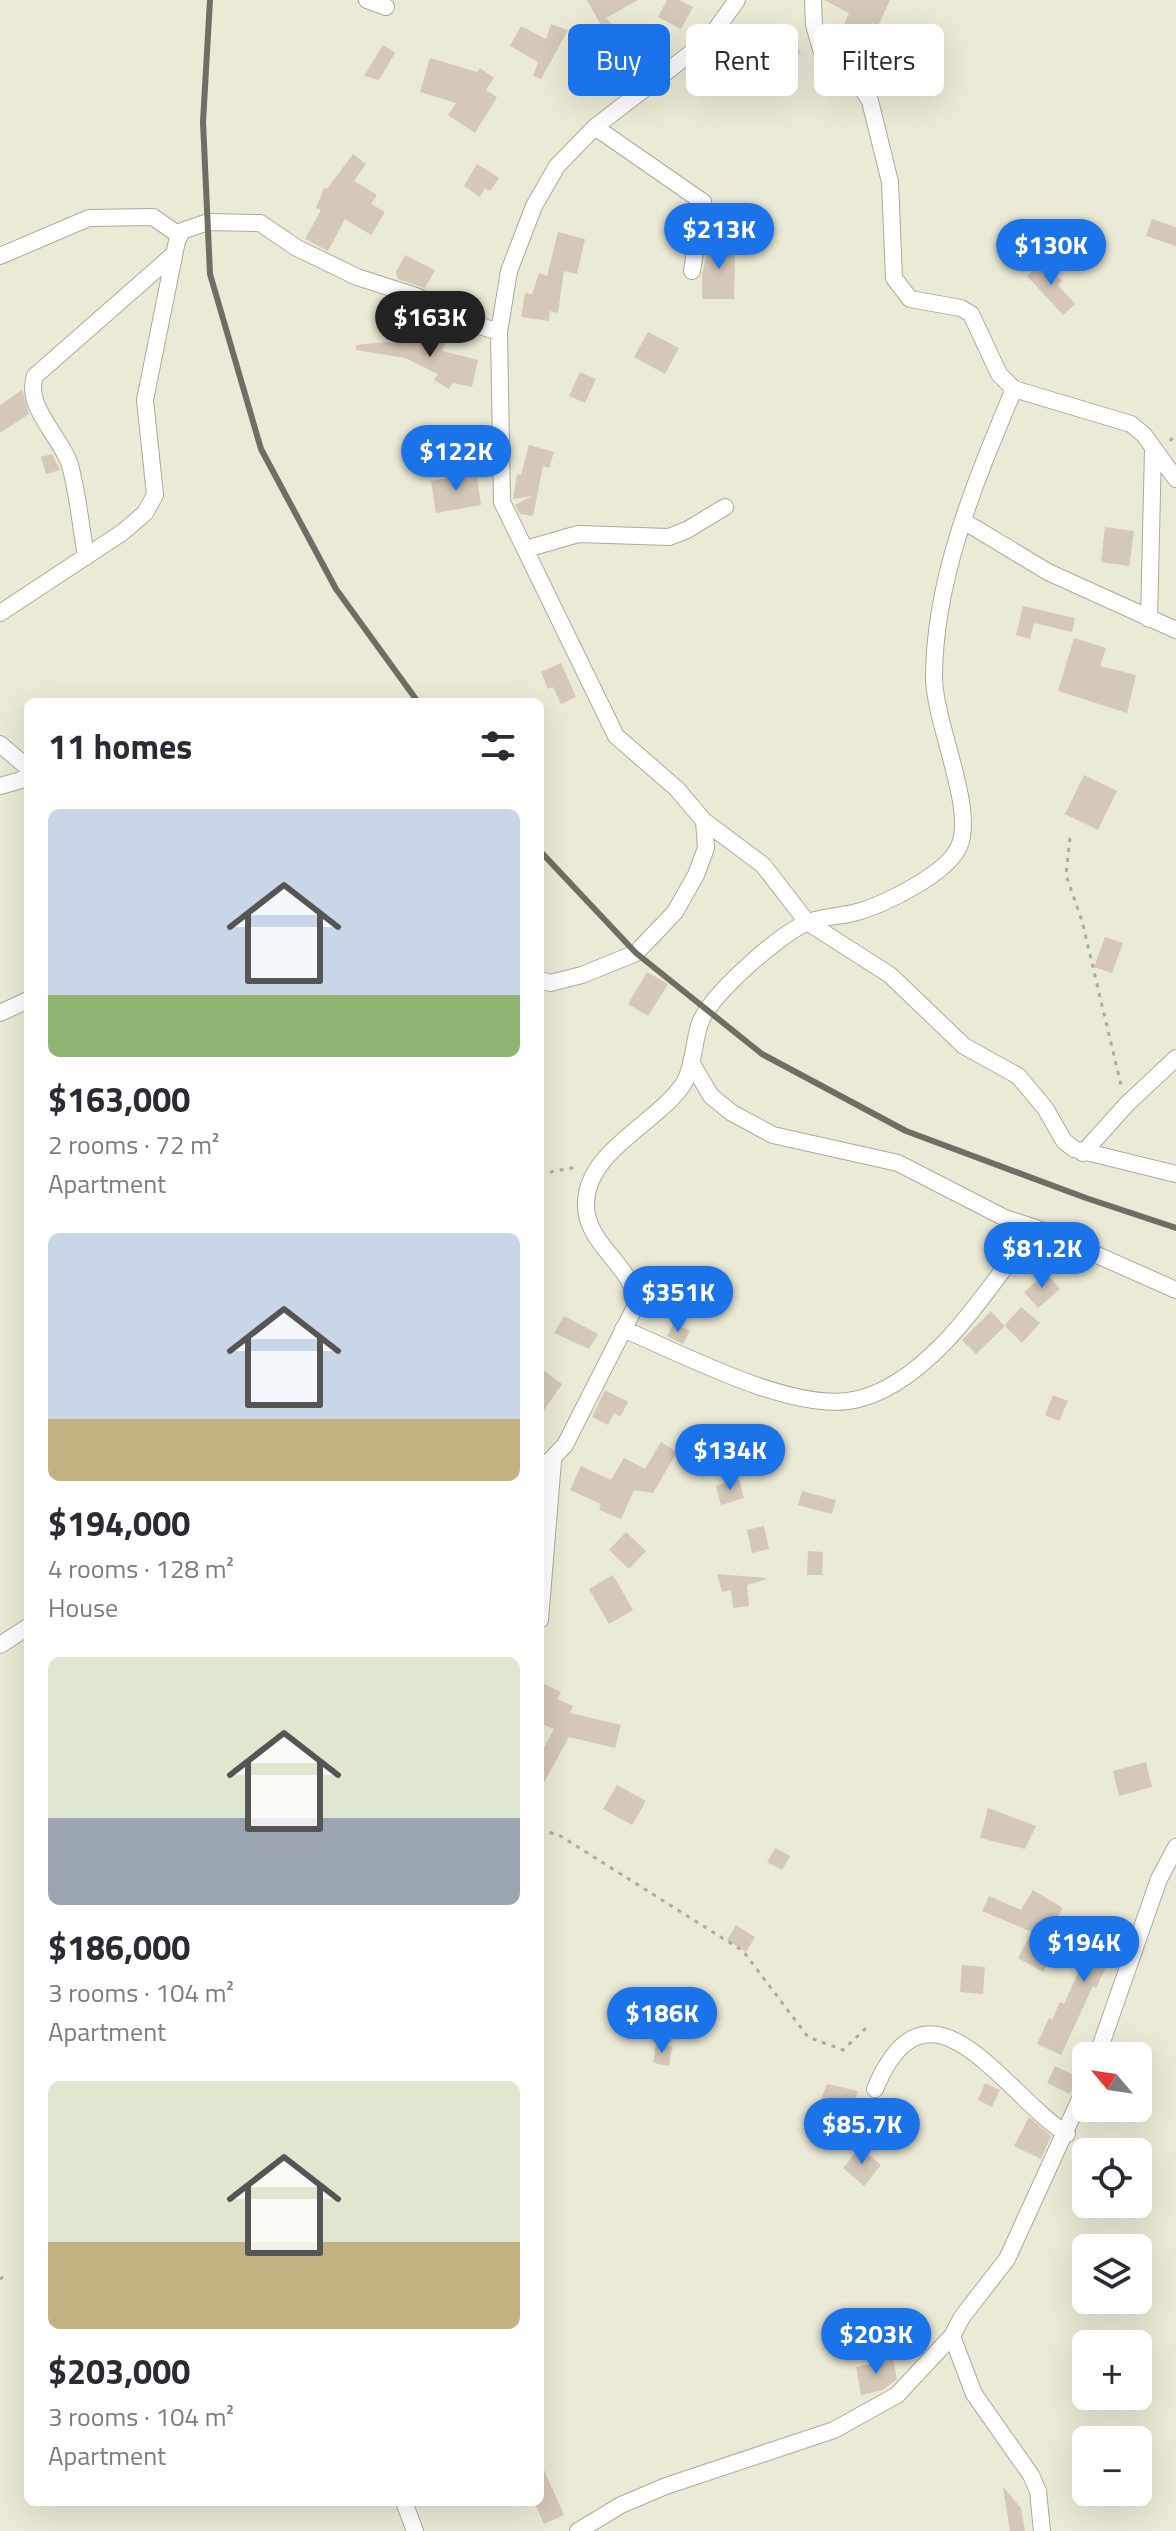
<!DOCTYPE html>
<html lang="en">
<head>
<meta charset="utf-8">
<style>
  body { margin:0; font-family:"Titillium Web",sans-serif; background:#f2f2f3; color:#2b2b33; height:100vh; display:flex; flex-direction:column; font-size:30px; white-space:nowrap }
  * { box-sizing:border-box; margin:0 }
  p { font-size:26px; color:#7c7c81 }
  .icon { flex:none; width:44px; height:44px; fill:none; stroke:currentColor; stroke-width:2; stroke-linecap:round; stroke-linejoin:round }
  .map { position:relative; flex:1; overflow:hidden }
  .drawer { position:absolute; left:24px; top:698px; width:520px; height:1808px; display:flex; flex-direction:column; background:#fff; border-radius:12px; box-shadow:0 8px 32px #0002 }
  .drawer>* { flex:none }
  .hud { position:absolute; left:568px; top:24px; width:488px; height:72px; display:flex; gap:16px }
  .needle { width:52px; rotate:299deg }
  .buttons { position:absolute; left:1072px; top:2042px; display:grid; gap:16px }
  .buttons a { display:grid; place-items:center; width:80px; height:80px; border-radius:12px; background:#fff; box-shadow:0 8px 32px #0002; font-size:40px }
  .price { position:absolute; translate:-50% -68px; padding:0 18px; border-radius:28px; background:#1a73e8; color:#fff; font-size:26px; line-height:52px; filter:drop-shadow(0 2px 4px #0008) }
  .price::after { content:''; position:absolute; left:50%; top:48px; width:24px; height:18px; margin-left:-12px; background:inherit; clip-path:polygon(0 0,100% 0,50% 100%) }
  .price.selected { background:#222; color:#fff }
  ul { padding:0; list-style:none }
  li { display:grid; align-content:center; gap:16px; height:424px; padding:0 24px }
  li span { display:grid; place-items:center; height:248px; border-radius:12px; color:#555 }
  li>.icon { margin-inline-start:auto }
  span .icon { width:144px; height:144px; fill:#fffc; stroke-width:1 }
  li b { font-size:34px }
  h2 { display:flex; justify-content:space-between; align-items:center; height:96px; padding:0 24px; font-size:34px }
  .chip { padding:0 28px; border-radius:12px; background:#fff; box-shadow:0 8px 32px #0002; font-size:28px; line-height:72px }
  .chip.selected { background:#1a73e8; color:#fff }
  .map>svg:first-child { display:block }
  .building { fill:#d4c8b8 }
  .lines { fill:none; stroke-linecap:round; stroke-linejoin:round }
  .street-casing { stroke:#acab98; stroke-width:18 }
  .path { stroke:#acac9c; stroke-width:3; stroke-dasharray:4 6; stroke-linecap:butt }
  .street { stroke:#fff; stroke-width:16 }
  .rail { stroke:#6e6e62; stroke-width:6 }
</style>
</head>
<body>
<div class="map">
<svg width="1176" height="2531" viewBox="0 0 1176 2531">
  <rect width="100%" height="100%" fill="#ebead6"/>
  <!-- building -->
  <path class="building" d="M587 0H638L606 18 631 43 618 56Z
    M667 0H679L693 7 681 29 658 17Z
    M824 0H890L878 26 872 23 857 59 835 47 849 13Z
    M551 24 568 30 541 79 533 76 538 62 510 46 521 26 546 39Z
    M796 41 801 54 784 59 780 46Z
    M383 45 395 53 379 80 364 76Z
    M430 58 477 72 480 68 494 78 486 90 497 97 475 133 448 115 456 103 420 92Z
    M353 154 366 164 354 181 377 195 371 204 385 212 371 235 345 219 328 251 305 239 321 210 316 208 324 188 327 189Z
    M477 164 499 178 490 191 485 188 480 197 464 186Z
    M1152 219 1176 227V246L1146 236Z
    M558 232 585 239 577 274 564 271 558 313 550 311 549 321 521 317 525 293 532 294 539 273 547 276Z
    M710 239H730L729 254H735L734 299H702V275Z
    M405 255 435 270 425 288 398 279 396 272Z
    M1042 261 1062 281 1058 285 1075 304 1063 315 1027 276Z
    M457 294 474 295V313L457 306Z
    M393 300 415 308 412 314H389Z
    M648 332 679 348 665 374 634 357Z
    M449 336 442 351 478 360 472 387 453 383 449 389 434 380 438 374 405 358 356 350V345Z
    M580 372 596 379 585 403 569 396Z
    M22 390 29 414 0 433V405Z
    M529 445 554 452 549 468 543 466 533 516 520 514 515 505 532 496 513 499 517 474 521 475Z
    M52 454 60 470 46 474 41 457Z
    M476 473 481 505 436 513 431 481Z
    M1105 527 1134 531 1129 566 1101 562Z
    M1023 606 1075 618 1072 632 1034 623 1030 639 1016 635Z
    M1074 638 1106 648 1100 666 1136 675 1127 713 1058 691Z
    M561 663 576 697 561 704 553 687 548 689 541 672Z
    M1084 775 1117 791 1098 830 1065 814Z
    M1105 937 1123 943 1112 973 1094 967Z
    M647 972 668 984 648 1016 628 1004Z
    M1046 1273 1060 1289 1038 1308 1024 1292Z
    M1021 1307 1040 1323 1022 1343 1005 1326 976 1354 962 1340 991 1311 1004 1326Z
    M564 1316 598 1334 589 1349 554 1333Z
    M674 1323 690 1331 683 1344 667 1336Z
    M540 1368 562 1384 540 1416Z
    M605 1390 628 1402 620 1417 614 1413 608 1425 592 1417Z
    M1053 1395 1068 1401 1059 1421 1045 1415Z
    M661 1442 677 1452 653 1493 634 1490 621 1519 599 1510 601 1504 570 1490 581 1466 611 1480 624 1458 645 1469Z
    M739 1479 744 1498 721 1505 716 1486Z
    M802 1491 836 1500 832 1514 798 1505Z
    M764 1526 769 1549 752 1553 747 1530Z
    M626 1532 646 1551 629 1569 609 1550Z
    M808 1551 823 1552 822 1575H807Z
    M717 1574 767 1578V1579L747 1585 749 1606 733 1608 731 1590 722 1592Z
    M613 1575 633 1610 609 1624 589 1589Z
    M544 1684 561 1692 557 1699 573 1706 570 1713 621 1725 615 1748 569 1737 540 1790V1755L554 1729 540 1723V1693Z
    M1146 1762 1152 1787 1119 1796 1113 1771Z
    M617 1785 646 1801 632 1825 603 1809Z
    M988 1808 1036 1826 1025 1849 980 1838Z
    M775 1848 790 1856 782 1870 767 1862Z
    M1033 1890 1063 1908 1053 1924 1066 1932 1043 1972 1018 1958 1032 1932 982 1911 989 1896 1021 1910Z
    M1099 1917 1123 1928 1119 1948 1122 1950 1116 1969 1107 1965 1096 1988 1093 1986 1061 2055 1037 2044 1049 2018 1052 2020 1060 2002 1064 2004 1086 1955 1082 1953Z
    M736 1925 755 1937 746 1952 727 1940Z
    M962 1965 985 1967 983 1994 960 1992Z
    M656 2044 672 2047 669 2066 653 2063Z
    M1055 2066 1078 2077 1070 2094 1047 2083Z
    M985 2083 1000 2090 992 2107 978 2100Z
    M827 2084 858 2091 854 2102 862 2105 854 2126 816 2111Z
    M1029 2117 1051 2136 1041 2159 1014 2146Z
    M860 2147 881 2165 864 2186 843 2168Z
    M893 2359 897 2379 883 2390 861 2395 856 2367Z
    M540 2461 564 2515 544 2524 534 2502H540Z
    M1003 2487 1021 2508 1025 2531H1010Z"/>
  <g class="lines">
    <!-- street casing -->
    <g class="street-casing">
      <path id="street" d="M367 0 386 7
        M813 0 814 25 821 49 862 88 870 101 890 182 894 278 910 299 961 308 971 314 999 374 1014 389 1131 424 1144 435 1176 479
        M595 127 703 202 692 271
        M0 256 89 218 153 217 179 235
        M965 522 1048 572 1176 630
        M526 549 578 534 669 537 687 530 725 507
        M86 557C81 527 78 495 70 465 61 437 24 406 35 376L174 254
        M0 613 123 532 145 513 155 495 145 400 177 241 182 231 208 222 260 223 297 248 357 277 416 296 461 320 499 332
        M1149 619 1153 450
        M0 744 28 768
        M0 786 28 778
        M704 821 763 865 807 922 890 975 964 1046 1018 1076 1045 1108 1064 1141 1074 1149 1176 1174
        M540 980 550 983 582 975 636 953 675 912 696 875 706 848 704 821 677 789 616 736 502 502 499 332 509 271 534 206 557 166 595 127 709 39 737 0
        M0 1013 28 1000
        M691 1062 711 1096 732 1113 773 1135 898 1163 1005 1218 1036 1228 1176 1290
        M1083 1153 1127 1104 1176 1058
        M623 1329C683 1354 785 1409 848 1401 886 1396 919 1369 945 1342 979 1307 1004 1265 1036 1228
        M540 1471 565 1445 637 1303C633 1266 585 1244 586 1204 586 1152 654 1125 682 1086 694 1069 693 1043 700 1023 710 995 777 937 804 924 820 916 840 917 857 912 884 905 951 872 960 844 974 806 935 724 934 678 934 578 976 480 1014 389
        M540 1620 553 1461
        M0 1645 28 1627
        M1097 2056 1159 1879 1176 1847
        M875 2089C929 1959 1005 2096 1067 2134
        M952 2336 974 2394 1031 2475 1038 2491 1042 2531
        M404 2502 415 2531
        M578 2531 621 2505 666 2486 834 2430 897 2395 952 2336 962 2317 1007 2259 1086 2086"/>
    </g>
    <!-- path -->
    <path class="path" d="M1170 441 1176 434
      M1070 838 1066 875 1082 921 1121 1085
      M540 1174 577 1167
      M540 1830 559 1835 743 1951 808 2037 843 2050 866 2028
      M0 2279 3 2277"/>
    <!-- street -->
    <use href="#street" class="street"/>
    <!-- rail -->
    <path class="rail" d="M210 0 203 122 210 274 261 449 336 589 418 702
      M540 851 636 953 762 1054 906 1131 1086 1198 1176 1228"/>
  </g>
</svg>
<div class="buttons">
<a><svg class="needle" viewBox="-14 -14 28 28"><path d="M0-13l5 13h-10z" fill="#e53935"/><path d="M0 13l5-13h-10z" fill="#7c7c81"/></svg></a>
<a><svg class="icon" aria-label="locate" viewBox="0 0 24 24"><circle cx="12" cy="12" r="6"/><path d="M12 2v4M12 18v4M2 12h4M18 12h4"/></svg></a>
<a><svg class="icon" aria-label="layers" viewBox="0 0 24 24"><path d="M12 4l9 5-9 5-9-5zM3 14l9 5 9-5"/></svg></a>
<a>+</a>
<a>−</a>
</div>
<b class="price" style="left:719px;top:271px">$213K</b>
<b class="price" style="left:1051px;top:287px">$130K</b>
<b class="price selected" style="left:430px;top:359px">$163K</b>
<b class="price" style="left:456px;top:493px">$122K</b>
<b class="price" style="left:1042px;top:1290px">$81.2K</b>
<b class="price" style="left:678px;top:1334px">$351K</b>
<b class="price" style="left:730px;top:1492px">$134K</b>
<b class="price" style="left:1084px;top:1984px">$194K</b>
<b class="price" style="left:662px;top:2055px">$186K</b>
<b class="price" style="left:862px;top:2166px">$85.7K</b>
<b class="price" style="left:876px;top:2376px">$203K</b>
<div class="hud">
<a class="chip selected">Buy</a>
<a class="chip">Rent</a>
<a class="chip">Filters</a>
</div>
<section class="drawer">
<h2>11 homes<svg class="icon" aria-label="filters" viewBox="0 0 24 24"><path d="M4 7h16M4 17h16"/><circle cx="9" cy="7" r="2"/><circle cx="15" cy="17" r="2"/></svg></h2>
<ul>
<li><span style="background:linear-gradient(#c9d6e8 75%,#8fb573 0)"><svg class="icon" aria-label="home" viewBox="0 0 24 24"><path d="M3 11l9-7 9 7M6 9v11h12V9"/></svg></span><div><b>$163,000</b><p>2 rooms · 72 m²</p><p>Apartment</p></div></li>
<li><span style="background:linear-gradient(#c9d6e8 75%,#c2b280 0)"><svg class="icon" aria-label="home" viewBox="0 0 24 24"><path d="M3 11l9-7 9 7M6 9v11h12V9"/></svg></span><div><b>$194,000</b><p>4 rooms · 128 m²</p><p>House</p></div></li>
<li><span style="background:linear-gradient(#dfe7d0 65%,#9aa5b1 0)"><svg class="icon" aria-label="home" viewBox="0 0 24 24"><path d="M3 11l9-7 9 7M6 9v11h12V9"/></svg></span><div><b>$186,000</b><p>3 rooms · 104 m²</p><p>Apartment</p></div></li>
<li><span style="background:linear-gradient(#dfe7d0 65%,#c2b280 0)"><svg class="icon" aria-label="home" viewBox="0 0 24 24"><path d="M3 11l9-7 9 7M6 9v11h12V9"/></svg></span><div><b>$203,000</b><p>3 rooms · 104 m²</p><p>Apartment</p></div></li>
</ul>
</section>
</div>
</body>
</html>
